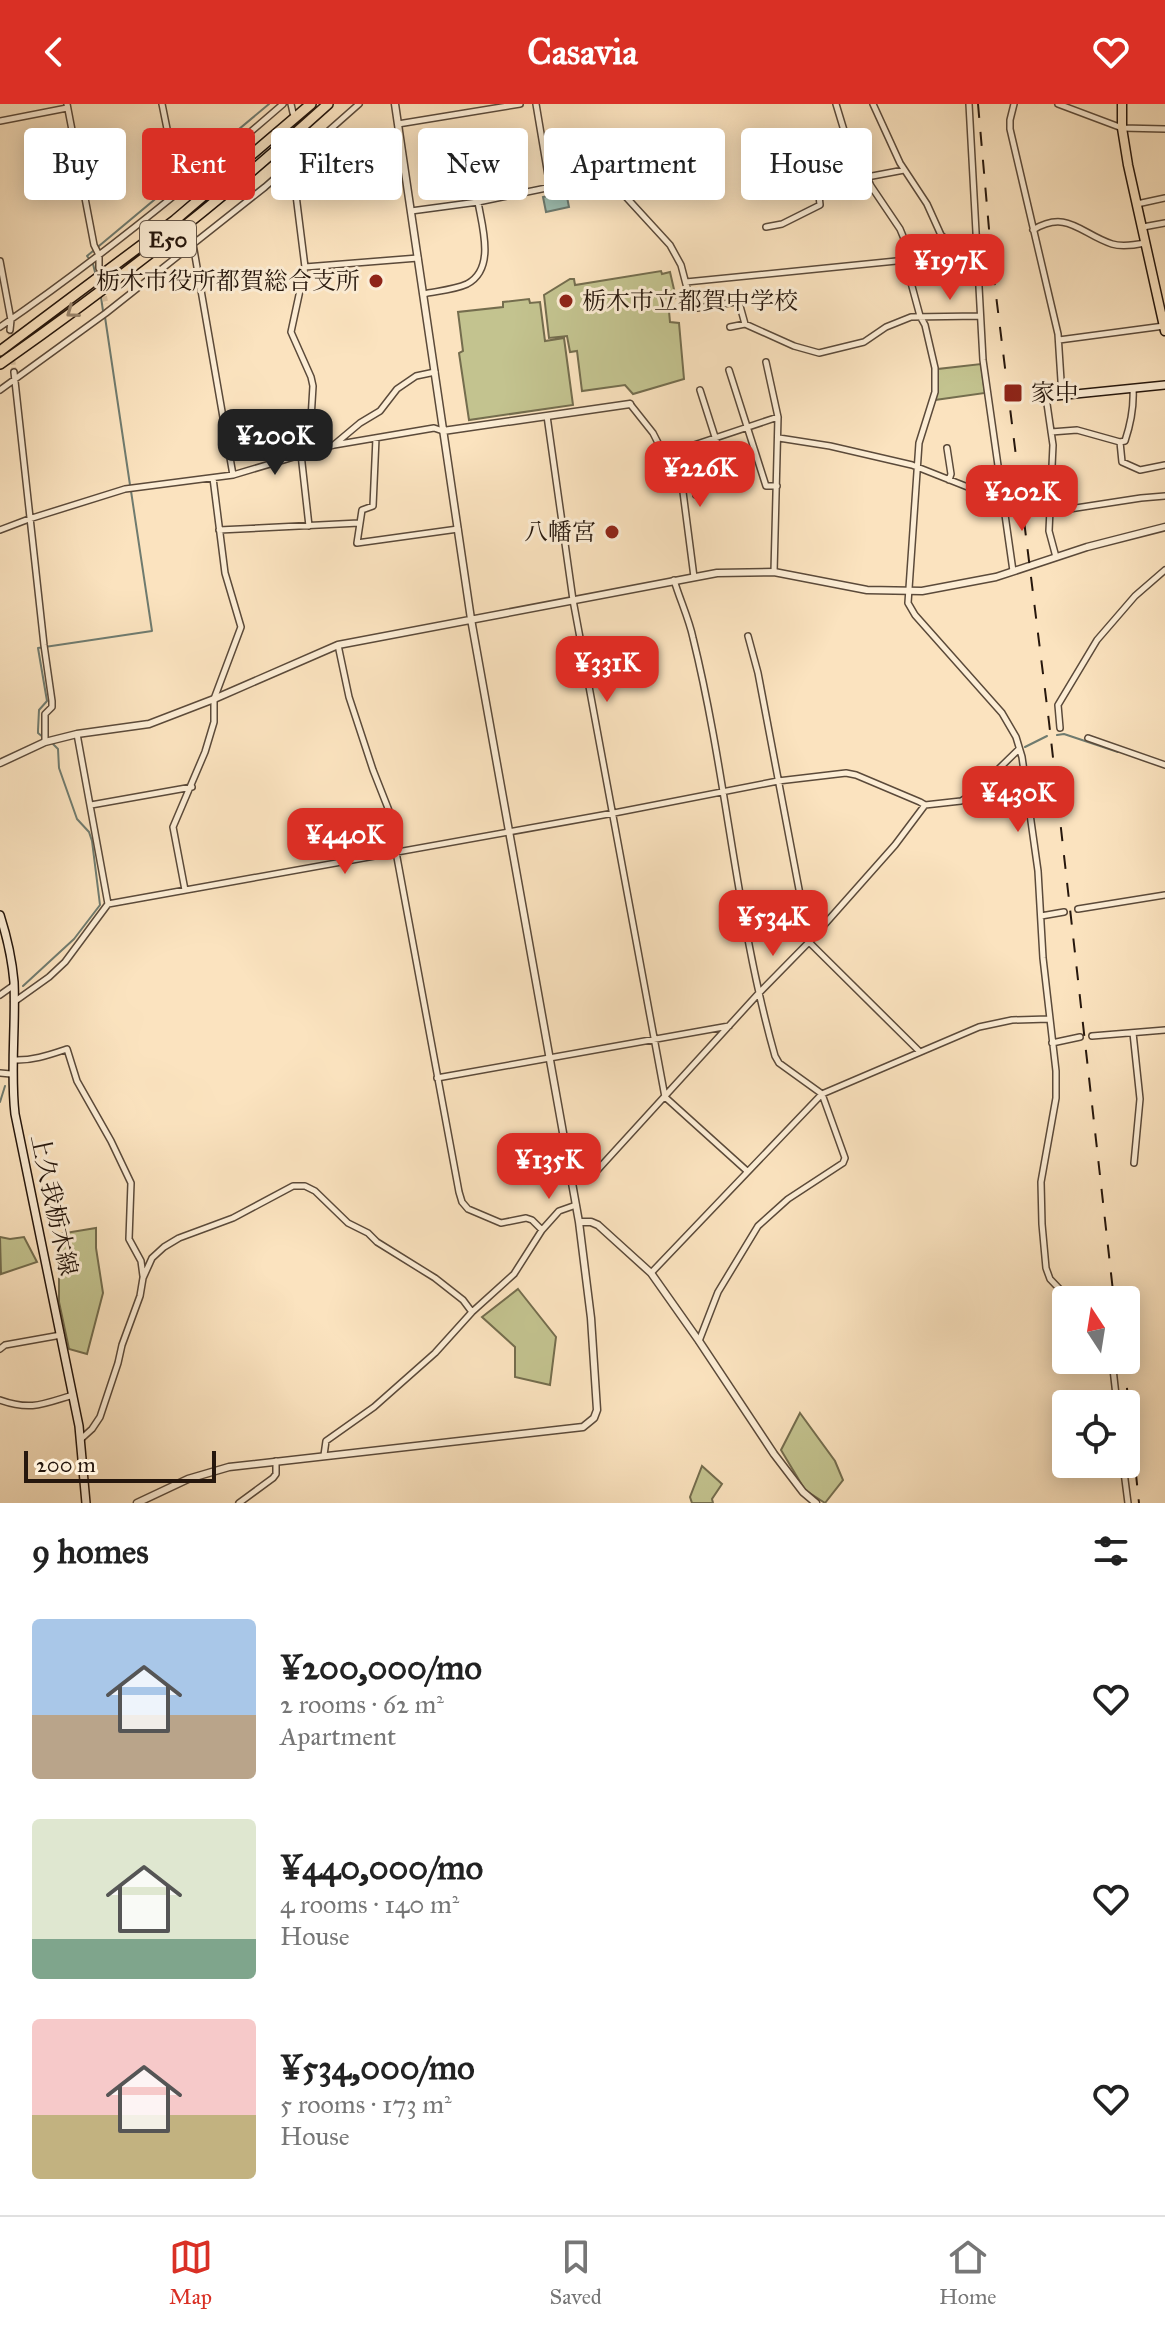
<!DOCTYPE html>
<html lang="en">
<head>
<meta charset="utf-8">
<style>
  body { margin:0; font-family:"IM FELL Great Primer","Noto Serif JP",serif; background:#f6f6f6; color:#222; height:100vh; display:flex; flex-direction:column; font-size:30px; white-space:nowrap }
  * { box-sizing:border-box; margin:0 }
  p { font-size:26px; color:#767676 }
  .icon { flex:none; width:44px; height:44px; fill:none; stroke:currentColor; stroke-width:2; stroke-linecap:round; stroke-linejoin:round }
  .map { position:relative; height:1399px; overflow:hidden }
  .sheet { display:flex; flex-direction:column; background:#fff; flex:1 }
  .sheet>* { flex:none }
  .guide { position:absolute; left:24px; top:24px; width:1118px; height:72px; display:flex; gap:16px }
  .needle { width:52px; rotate:348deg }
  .controls { position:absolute; left:1052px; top:1182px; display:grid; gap:16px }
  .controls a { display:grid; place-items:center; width:88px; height:88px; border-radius:8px; background:#fff; box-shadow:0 4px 20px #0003; font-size:40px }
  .scale { position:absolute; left:24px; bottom:20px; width:192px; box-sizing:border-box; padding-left:8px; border:4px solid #26170d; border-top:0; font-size:22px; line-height:28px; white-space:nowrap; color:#26170d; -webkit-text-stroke:6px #fcedd5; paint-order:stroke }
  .price { position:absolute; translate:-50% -68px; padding:0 18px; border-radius:16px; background:#d93025; color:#fff; font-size:26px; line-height:52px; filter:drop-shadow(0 2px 4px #0008) }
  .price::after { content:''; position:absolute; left:50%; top:48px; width:24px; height:18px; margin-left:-12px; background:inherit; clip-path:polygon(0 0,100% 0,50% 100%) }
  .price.active { background:#222; color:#fff }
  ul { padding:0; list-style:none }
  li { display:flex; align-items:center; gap:24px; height:200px; padding:0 32px }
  li span { display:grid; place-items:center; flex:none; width:224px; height:160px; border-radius:8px; color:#555 }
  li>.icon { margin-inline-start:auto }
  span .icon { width:96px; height:96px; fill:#fffc; stroke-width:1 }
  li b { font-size:34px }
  h2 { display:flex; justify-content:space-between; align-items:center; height:96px; padding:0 32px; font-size:34px }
  .pill { padding:0 28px; border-radius:8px; background:#fff; box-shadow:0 4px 20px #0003; font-size:28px; line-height:72px }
  .pill.active { background:#d93025; color:#fff }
  header { display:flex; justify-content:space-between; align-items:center; height:104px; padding:0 32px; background:#d93025; color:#fff; font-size:36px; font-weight:700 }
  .tabs { display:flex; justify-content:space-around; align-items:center; height:112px; border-top:2px solid #e0e0e0; background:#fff; font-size:22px; color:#767676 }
  .tabs a { display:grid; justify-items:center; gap:4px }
  .tabs .active { color:#d93025 }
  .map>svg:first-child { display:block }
  .green { fill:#c3c38f; stroke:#746d4e; stroke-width:2 }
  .water { fill:#9fbeb0; stroke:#6f7b6f; stroke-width:2 }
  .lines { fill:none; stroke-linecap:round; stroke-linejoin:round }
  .stream { stroke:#6f7b6f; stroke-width:2 }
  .minor-tunnel { stroke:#dbc4a4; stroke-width:5; stroke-dasharray:5 2.5; stroke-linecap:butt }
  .minor-casing { stroke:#5b4a3a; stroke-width:8 }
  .tertiary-casing { stroke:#5b4a3a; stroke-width:9 }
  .secondary-casing { stroke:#26170d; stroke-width:10 }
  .primary-casing { stroke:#26170d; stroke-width:11 }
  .motorway-casing { stroke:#26170d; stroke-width:12 }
  .minor { stroke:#fcedd5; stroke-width:5 }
  .tertiary { stroke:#fcedd5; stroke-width:6 }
  .secondary { stroke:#fcedd5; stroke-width:7 }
  .primary { stroke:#fbe3bf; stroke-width:8 }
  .motorway { stroke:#fbe3bf; stroke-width:9 }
  .rail { stroke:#26170d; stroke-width:2; stroke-dasharray:14 14; stroke-linecap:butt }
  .oneway { stroke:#9b876f }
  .poi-dot { fill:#8f2418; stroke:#fcedd5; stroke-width:3 }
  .labels { text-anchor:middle; stroke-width:6; stroke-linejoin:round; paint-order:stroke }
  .shield { fill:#fcedd5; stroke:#665749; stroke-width:2 }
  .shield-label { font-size:22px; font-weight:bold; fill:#26170d }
  .poi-label { font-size:24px; fill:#26170d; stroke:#fcedd5; text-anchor:end }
  .street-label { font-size:24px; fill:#26170d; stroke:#fcedd5 }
</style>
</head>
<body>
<header><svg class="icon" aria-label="back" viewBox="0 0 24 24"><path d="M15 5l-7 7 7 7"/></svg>Casavia<svg class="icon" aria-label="heart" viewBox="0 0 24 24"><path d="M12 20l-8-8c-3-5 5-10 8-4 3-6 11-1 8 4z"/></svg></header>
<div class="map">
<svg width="1165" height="1399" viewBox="0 0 1165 1399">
  <rect width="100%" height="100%" fill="#fbe3bf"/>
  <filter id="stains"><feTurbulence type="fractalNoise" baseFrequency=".0025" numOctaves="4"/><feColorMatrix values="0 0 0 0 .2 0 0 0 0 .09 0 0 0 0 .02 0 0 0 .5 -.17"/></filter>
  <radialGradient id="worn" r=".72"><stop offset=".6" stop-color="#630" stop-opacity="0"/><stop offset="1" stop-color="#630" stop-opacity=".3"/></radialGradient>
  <!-- green -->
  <path class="green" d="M661 167 662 170 670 168 676 194 668 196 670 218 679 219 684 275 633 290 625 281 582 287 577 247 570 248 567 232 549 234 544 191 570 175H574L575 181Z
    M529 195 530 199 540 198 545 237 564 234 573 301 469 316 459 249 463 247 458 208 503 203V198Z
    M981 260 985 289 935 296 938 286V265Z
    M96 1124V1144L103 1189 87 1250 69 1245 59 1198V1130Z
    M0 1133 10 1135 24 1133 37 1158 1 1170Z
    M518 1185 556 1233 550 1281 515 1273V1243L482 1213Z
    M800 1309 835 1357 843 1376 825 1399 805 1386 781 1346Z
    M702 1362 722 1380 712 1395 713 1399H692L690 1393Z"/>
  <!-- water -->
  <path class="water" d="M566 88 569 103 546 108 543 93Z"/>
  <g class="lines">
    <!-- stream -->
    <path class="stream" d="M96 172 93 160 87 152 269 0
      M101 193 103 207
      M105 213 130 381
      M1057 631 1064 630 1118 648
      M44 634 38 629V626L39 606 47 597 38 544 152 527 131 387
      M1025 643 1047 632
      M23 882 74 835 100 801 92 737 89 728 77 715 59 664 58 645 53 640
      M0 998 5 982"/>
    <!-- minor-tunnel -->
    <path class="minor-tunnel" d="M103 185 106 200
      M10 226 14 268"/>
    <!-- minor casing -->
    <g class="minor-casing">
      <path id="minor" d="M67 0 94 141 99 151V164
        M162 0 176 69 186 82
        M291 0 293 9
        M536 0 550 83
        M836 0 853 56 867 73 871 82 900 125 905 137 910 175 920 212 925 221 935 264V288L919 339 908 499 915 511 1002 609 1016 633 1022 653 1038 767 1043 854 1056 967V994L1041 1078 1042 1120 1046 1164 1050 1175 1070 1196
        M873 0 900 59 927 100 941 131 962 149
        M969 0 983 256 1013 467
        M1014 0 1010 16V25L1058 230 1062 292
        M1058 0 1122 24 1165 25
        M0 17 67 4
        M398 20 520 0
        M292 41V59L305 163 291 228 311 273 313 282 309 348
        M1137 100 1165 94
        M411 107 478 98 600 73 604 69 670 141 681 161 692 203 697 204 736 198 740 202 745 220
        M766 123 782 120 820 101 819 91 841 85 867 73 904 66
        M1143 123 1165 119
        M1033 126C1067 105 1081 130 1112 140 1122 143 1135 141 1145 139
        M193 140 233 371
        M0 157 11 216 10 226
        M305 163 418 154
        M686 178 976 149
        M423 190C437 187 454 186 467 180 496 165 482 122 478 98
        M0 223C99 155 192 79 283 0
        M730 223 745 220 794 242 819 249 864 238 886 223 911 213 980 212
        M1059 236 1164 222
        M766 258 778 313 774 468
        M729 266 766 382H777
        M14 268 44 541 52 597V603L45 610V638
        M1133 285C1134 303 1131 319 1125 337L1120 338 1122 358 1140 366 1165 361
        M0 286 106 209 265 83 359 0
        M700 286 731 383
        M1046 293 1053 341 1049 427 1056 453
        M630 300 653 329 683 388 694 473
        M547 312 573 496 665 993 747 1067
        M1051 328 1077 326 1120 338
        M376 334 373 402 362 406 357 439 458 425
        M779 334 830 342 912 361 1003 397
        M335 340 360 319 380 307 397 285 416 272 435 268
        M684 344 697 385 696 391
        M947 344 951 370 949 376
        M301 350 309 422
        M664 351 778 313
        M1050 408 1141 394 1165 392
        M0 426 29 415 125 385 233 371 334 341 434 324 443 327
        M219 426 359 419
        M674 476C680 496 689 515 693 534 727 672 736 815 775 952L779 959 822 990 845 1054 843 1059 788 1095 758 1122 718 1188 699 1237
        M748 532 758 569 809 838 919 947
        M338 541 349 593 373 666 397 727 396 748 459 1088 462 1098 468 1105 501 1119 526 1114 532 1116 542 1126
        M1060 624 1058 601 1097 536 1135 492 1165 466
        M1088 634 1165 661
        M91 701 192 683
        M185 786 173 723 205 648 214 618V595L241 523 225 469 213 374
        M108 800 614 709 778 677 846 669 856 671 920 698 925 701 961 697 975 688 1019 645
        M1078 805 1165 791
        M1041 812 1064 808
        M0 891 14 881
        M14 898 49 873 65 858 108 800 77 630
        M1133 929 1140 995 1134 1059
        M1092 932 1165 926
        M1052 939 1080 933
        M13 956C32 957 49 951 67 945L77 977 111 1037 131 1079 129 1135 141 1157 143 1172
        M0 969 11 970
        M437 974 729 922
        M572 1078 592 1072 758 890 809 838 895 741 925 701
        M651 1169 822 990 979 923 1012 916 1049 915
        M0 1245 5 1241 61 1231
        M1112 1256 1117 1300
        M0 1296C31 1307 43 1300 73 1291
        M81 1335 92 1325 100 1313 118 1259 122 1241 140 1192 143 1174 152 1154 164 1143 179 1134 233 1114 293 1082H305L315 1087 348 1119 368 1129 377 1138 435 1174 463 1196 472 1208
        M324 1351 326 1337 374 1303 435 1249 472 1208 514 1170 542 1126 559 1107 576 1101
        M1123 1360 1128 1399
        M239 1399 273 1374 276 1370V1357"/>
    </g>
    <!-- tertiary casing -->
    <g class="tertiary-casing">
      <path id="tertiary" d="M443 327 630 300
        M0 659 45 638 77 630 149 620 214 595 338 541 717 469 774 468 867 486 922 487 996 473 1087 443 1165 423
        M579 1118H591L598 1121 651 1169 699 1237 774 1350 803 1388 816 1399
        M137 1399 188 1375 229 1363 583 1323 594 1314 597 1306 591 1214 579 1118 471 515 395 0"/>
    </g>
    <!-- secondary casing -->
    <g class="secondary-casing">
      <path id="secondary" d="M1046 293 1165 281
        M0 811C7 833 12 855 14 878 16 922 10 966 15 1010L79 1322 86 1399"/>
    </g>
    <!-- primary casing -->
    <g class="primary-casing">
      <path id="primary" d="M1122 0V24L1128 61 1165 227"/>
    </g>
    <!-- motorway casing -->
    <g class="motorway-casing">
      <path id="motorway" d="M0 247 175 116 311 0
        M0 260C114 180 225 94 328 0"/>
    </g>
    <!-- minor -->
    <use href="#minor" class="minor"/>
    <!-- tertiary -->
    <use href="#tertiary" class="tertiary"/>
    <!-- secondary -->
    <use href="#secondary" class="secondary"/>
    <!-- primary -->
    <use href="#primary" class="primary"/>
    <!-- motorway -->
    <use href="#motorway" class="motorway"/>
    <!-- rail -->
    <path class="rail" d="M978 0 992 159 1049 618 1114 1196
      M1124 1256 1139 1399"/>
  </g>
  <!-- one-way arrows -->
  <defs><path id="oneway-chevron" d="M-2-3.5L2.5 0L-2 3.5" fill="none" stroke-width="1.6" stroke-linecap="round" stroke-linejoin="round" transform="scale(2)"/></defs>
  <use class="oneway" href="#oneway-chevron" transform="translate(72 208) rotate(144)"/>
  <!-- markers -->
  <g class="poi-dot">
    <circle cx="376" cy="177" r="8"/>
    <circle cx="566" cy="197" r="8"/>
    <rect x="1003" y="279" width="20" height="20" rx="4"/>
    <circle cx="612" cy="428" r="8"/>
  </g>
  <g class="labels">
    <!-- shield labels -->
    <rect class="shield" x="140" y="117" width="56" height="36" rx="6"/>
    <g class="shield-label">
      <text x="168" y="143">E50</text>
    </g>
    <!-- poi labels -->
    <g class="poi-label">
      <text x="360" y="185">栃木市役所都賀総合支所</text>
      <text x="582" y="205" text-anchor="start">栃木市立都賀中学校</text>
      <text x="1031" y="297" text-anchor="start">家中</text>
      <text x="596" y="436">八幡宮</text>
    </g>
    <!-- street labels -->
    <g class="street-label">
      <text transform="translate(54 1101) rotate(78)" y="8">上久我栃木線</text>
    </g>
  </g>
  <rect width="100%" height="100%" filter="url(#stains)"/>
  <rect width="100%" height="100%" fill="url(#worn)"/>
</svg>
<div class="controls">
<a><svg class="needle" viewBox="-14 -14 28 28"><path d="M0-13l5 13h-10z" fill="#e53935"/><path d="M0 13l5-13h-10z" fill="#767676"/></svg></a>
<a><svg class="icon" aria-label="locate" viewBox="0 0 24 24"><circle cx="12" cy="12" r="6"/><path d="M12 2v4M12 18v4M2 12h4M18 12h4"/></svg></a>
</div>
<div class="scale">200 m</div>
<b class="price" style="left:950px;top:198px">¥197K</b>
<b class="price active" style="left:275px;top:373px">¥200K</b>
<b class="price" style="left:700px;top:405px">¥226K</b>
<b class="price" style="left:1022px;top:429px">¥202K</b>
<b class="price" style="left:607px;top:600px">¥331K</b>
<b class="price" style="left:1018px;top:730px">¥430K</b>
<b class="price" style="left:345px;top:772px">¥440K</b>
<b class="price" style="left:773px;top:854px">¥534K</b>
<b class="price" style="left:549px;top:1097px">¥135K</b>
<div class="guide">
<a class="pill">Buy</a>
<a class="pill active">Rent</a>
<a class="pill">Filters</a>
<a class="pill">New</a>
<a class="pill">Apartment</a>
<a class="pill">House</a>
</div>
</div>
<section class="sheet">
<h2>9 homes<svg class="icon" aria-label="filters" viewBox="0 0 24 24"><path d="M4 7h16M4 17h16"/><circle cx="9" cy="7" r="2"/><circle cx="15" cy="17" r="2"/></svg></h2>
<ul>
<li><span style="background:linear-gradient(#a9c7e8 60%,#b9a48a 0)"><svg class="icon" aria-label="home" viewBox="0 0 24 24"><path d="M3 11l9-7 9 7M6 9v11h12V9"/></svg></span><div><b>¥200,000/mo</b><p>2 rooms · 62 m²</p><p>Apartment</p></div><svg class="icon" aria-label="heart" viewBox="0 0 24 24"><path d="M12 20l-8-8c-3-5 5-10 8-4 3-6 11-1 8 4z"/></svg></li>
<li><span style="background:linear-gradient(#dfe7d0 75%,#7fa58c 0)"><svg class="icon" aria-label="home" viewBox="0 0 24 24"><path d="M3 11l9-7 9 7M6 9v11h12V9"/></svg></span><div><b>¥440,000/mo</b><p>4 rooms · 140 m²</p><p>House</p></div><svg class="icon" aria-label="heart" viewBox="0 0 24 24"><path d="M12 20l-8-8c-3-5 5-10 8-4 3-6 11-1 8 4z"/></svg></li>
<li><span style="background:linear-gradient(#f6c9c9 60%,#c2b280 0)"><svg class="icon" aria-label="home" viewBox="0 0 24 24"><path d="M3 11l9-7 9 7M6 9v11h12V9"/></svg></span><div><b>¥534,000/mo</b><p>5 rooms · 173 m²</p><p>House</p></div><svg class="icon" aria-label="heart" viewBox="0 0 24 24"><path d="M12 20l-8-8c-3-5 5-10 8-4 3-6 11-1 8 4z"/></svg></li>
</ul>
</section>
<nav class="tabs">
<a class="active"><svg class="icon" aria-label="map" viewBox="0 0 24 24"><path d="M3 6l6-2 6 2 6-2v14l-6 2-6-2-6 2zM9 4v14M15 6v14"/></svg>Map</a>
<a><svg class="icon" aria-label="saved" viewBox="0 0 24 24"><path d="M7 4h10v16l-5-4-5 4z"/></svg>Saved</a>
<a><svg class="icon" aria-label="home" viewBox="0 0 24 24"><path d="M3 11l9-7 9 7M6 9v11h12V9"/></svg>Home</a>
</nav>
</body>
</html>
